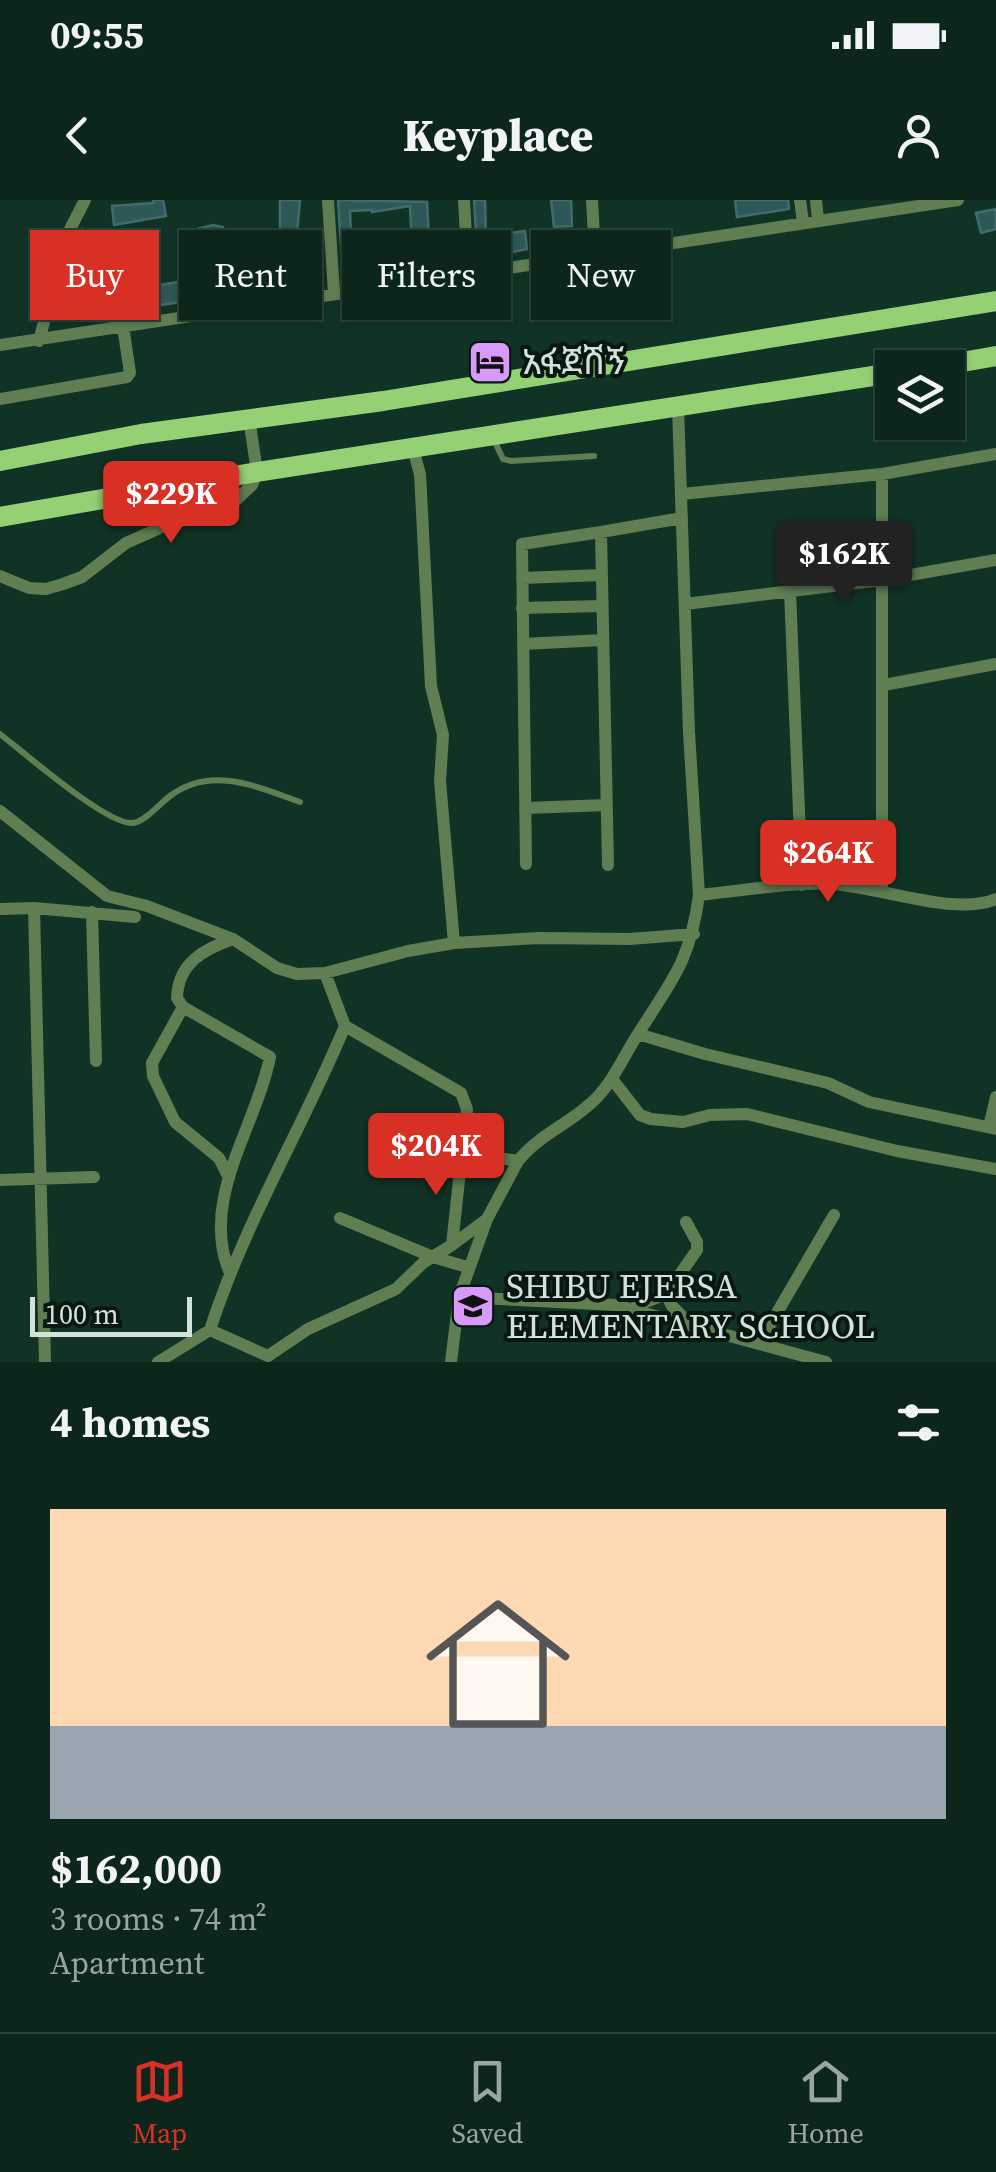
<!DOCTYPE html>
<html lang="en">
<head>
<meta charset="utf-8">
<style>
  body { margin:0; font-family:"Source Serif 4","Noto Sans Ethiopic",serif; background:#162e25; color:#f1f3f6; height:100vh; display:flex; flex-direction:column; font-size:38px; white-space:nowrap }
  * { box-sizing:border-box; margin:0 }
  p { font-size:32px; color:#9aa5a3 }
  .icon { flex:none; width:55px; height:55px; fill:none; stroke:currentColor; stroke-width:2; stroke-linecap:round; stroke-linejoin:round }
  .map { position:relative; height:1162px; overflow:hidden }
  .drawer { display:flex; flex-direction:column; background:#0d261c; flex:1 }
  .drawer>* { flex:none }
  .guide { position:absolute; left:30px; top:30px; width:938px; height:90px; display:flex; gap:20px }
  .buttons { position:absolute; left:875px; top:150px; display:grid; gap:20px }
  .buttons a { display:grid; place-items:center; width:90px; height:90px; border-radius:0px; background:#0d261c; box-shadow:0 2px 8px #0004,0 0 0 2px #2d433b; font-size:50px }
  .scale { position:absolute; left:30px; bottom:25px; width:162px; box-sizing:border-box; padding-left:10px; border:5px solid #d1e3db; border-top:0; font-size:28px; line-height:35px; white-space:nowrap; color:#d1e3db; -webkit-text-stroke:8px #091711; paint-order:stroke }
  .price { position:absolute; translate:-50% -85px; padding:0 22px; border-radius:10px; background:#d93025; color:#fff; font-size:32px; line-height:65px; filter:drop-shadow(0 2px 5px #0008) }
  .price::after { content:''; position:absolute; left:50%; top:60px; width:30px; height:22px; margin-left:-15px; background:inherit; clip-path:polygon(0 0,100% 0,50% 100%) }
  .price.current { background:#222; color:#fff }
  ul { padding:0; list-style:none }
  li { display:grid; align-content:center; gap:20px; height:530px; padding:0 50px }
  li+li { border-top:2px solid #2d433b }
  li span { display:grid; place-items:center; height:310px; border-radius:0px; color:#555 }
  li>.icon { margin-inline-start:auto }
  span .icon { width:180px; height:180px; fill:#fffc; stroke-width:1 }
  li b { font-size:42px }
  h2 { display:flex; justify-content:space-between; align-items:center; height:120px; padding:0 50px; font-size:42px }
  .pill { padding:0 35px; border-radius:0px; background:#0d261c; box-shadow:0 2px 8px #0004,0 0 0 2px #2d433b; font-size:35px; line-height:90px }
  .pill.current { background:#d93025; color:#fff }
  .status { display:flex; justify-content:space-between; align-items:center; height:70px; padding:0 50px; background:#0d261c; direction:ltr }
  .status svg { height:28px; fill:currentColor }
  header { display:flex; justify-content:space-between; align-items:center; height:130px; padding:0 50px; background:#0d261c; font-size:45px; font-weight:800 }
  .menu { display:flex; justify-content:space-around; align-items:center; height:140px; border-top:2px solid #2d433b; background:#0d261c; font-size:28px; color:#9aa5a3 }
  .menu a { display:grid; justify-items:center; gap:5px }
  .menu .current { color:#d93025 }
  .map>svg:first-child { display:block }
  .building { fill:#2e5757; stroke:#426b6b; stroke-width:2.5 }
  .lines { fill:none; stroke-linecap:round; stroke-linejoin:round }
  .service { stroke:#617e53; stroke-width:6 }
  .minor { stroke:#617e53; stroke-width:12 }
  .primary { stroke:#94d175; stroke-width:20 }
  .labels { text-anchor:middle; stroke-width:8; stroke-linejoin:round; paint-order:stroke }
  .poi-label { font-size:35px; fill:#d1e3db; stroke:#091711; text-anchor:start }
</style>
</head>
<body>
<div class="status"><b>09:55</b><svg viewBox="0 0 49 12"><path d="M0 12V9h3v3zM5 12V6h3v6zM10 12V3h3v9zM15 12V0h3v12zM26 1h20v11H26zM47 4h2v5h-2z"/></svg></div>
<header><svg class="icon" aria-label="back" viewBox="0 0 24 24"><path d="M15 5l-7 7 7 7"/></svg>Keyplace<svg class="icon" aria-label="person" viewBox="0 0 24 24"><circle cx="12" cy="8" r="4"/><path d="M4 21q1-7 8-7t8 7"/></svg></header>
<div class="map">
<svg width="996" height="1162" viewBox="0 0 996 1162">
  <rect width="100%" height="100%" fill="#113326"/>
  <!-- building -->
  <path class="building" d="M153 0H163L166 16 114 25 112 6 154 3Z
    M280 0H300L297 35 298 44 301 43 299 74H280Z
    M338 0 427 2 430 56H399L400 68 393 72 361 73 359 55 412 48 410 6 372 12V10L350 11 352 63H342Z
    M474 0H485L486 36 525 31 527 49 499 55 477 52Z
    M551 0H571L572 26 554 27Z
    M735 0H788L789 9 737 17Z
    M996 9V29L981 33 976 13Z
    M213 25 223 27 225 43 186 48 185 32Z
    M82 30 88 82 69 85 70 62 75 41Z
    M267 69 269 86 241 92 231 91 229 73Z
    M184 81 187 98 180 102 110 113 100 112 98 95Z"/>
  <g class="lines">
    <!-- service -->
    <path class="service" d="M493 238 503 259 511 261 594 256
      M0 534C22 551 108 626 133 623 147 620 158 605 170 596 212 565 257 587 300 602"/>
    <!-- minor -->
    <path class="minor" d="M328 0 334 93
      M464 0 468 72
      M592 0 595 54
      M800 0 803 22
      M816 0 818 20
      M39 141 66 37 85 0
      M0 145 958 0
      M0 199 127 177 130 173 123 126
      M678 207 689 532 699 695
      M413 249 420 274 431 486 443 535 440 581 454 743
      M682 294 882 274 996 254
      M0 376 29 388 46 389 63 384 82 377 126 343 173 322 220 315 252 285 257 272 249 218
      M522 378 602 375
      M790 391 802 685
      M685 404 882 380 996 360
      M522 408 602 406
      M523 444 603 440
      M884 485 996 464
      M525 608 607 605
      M0 611 107 696 147 706 233 739 277 768 297 774 325 773 408 751 454 743 539 738 630 739 694 734
      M526 664 522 344 601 332
      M608 665 601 332 682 318
      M882 690V274
      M34 708 45 1162
      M0 709 34 708 135 717
      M92 712 96 861
      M183 807 152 863 153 876 175 922 219 958 229 978
      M345 826 461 893 467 909 462 952
      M638 834 705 854 828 883 869 902 996 929
      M612 879 640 915 651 919 683 922 710 915 747 914 897 951 996 969
      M989 927 996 897
      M0 980 94 977
      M340 1018 433 1057 467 1067
      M452 1045 487 1019 518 961
      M229 1071C200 999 256 927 270 857L183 807 177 798C178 763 204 749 233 739
      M666 1094 672 1106 689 1123
      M459 1097 615 1105 826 1162
      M636 1106 666 1094 697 1050V1042L686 1022
      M210 1130C244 1024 302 929 345 826L325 773
      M760 1142 834 1015
      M158 1162 210 1130 268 1156 308 1129 396 1089 424 1062 452 1045 462 952 518 961C539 935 567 925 590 904 612 885 623 857 638 834 672 780 690 762 699 695 742 691 787 682 830 684 879 686 953 717 996 699
      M451 1162 459 1097 487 1019"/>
    <!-- primary -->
    <path class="primary" d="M928 168 996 156
      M0 261 141 234 383 201 996 101
      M0 317 257 272 892 173"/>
  </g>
  <!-- icons -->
  <defs>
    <g id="hotel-square" transform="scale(2.25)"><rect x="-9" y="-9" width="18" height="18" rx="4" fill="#d89af8" stroke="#091711"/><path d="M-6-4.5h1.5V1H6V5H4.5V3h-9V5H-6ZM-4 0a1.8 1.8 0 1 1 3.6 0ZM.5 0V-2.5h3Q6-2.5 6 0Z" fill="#111"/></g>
    <g id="school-square" transform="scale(2.25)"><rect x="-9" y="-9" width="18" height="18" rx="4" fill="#d89af8" stroke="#091711"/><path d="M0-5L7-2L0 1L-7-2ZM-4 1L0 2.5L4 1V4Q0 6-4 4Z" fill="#111"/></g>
  </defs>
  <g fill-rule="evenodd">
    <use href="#hotel-square" x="490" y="162"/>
    <use href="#school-square" x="473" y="1106"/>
  </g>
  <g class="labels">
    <!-- poi labels -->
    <g class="poi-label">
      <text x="522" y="174">አፋጀሽኝ</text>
      <text x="506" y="1098">SHIBU EJERSA<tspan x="506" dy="40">ELEMENTARY SCHOOL</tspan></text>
    </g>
  </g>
</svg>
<div class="buttons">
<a><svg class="icon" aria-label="layers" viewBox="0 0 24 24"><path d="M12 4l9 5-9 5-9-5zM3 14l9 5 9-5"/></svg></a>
</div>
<div class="scale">100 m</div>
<b class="price" style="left:171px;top:346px">$229K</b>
<b class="price current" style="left:844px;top:406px">$162K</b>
<b class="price" style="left:828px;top:705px">$264K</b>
<b class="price" style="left:436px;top:998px">$204K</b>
<div class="guide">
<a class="pill current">Buy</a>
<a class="pill">Rent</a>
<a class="pill">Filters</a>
<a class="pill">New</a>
</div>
</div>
<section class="drawer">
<h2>4 homes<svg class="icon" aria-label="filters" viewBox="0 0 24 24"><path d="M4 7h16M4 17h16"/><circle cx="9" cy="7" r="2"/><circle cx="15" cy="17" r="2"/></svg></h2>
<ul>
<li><span style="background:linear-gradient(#ffd9b3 70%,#9aa5b1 0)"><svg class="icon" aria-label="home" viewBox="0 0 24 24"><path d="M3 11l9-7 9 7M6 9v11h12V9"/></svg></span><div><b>$162,000</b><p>3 rooms · 74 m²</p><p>Apartment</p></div></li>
</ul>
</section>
<nav class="menu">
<a class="current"><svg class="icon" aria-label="map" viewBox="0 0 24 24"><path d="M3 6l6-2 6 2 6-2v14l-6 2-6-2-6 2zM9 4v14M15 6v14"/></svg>Map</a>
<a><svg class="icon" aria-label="saved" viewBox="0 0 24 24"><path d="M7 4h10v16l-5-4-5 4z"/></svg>Saved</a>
<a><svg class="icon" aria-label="home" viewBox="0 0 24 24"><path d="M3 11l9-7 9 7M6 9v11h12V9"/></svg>Home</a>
</nav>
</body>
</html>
